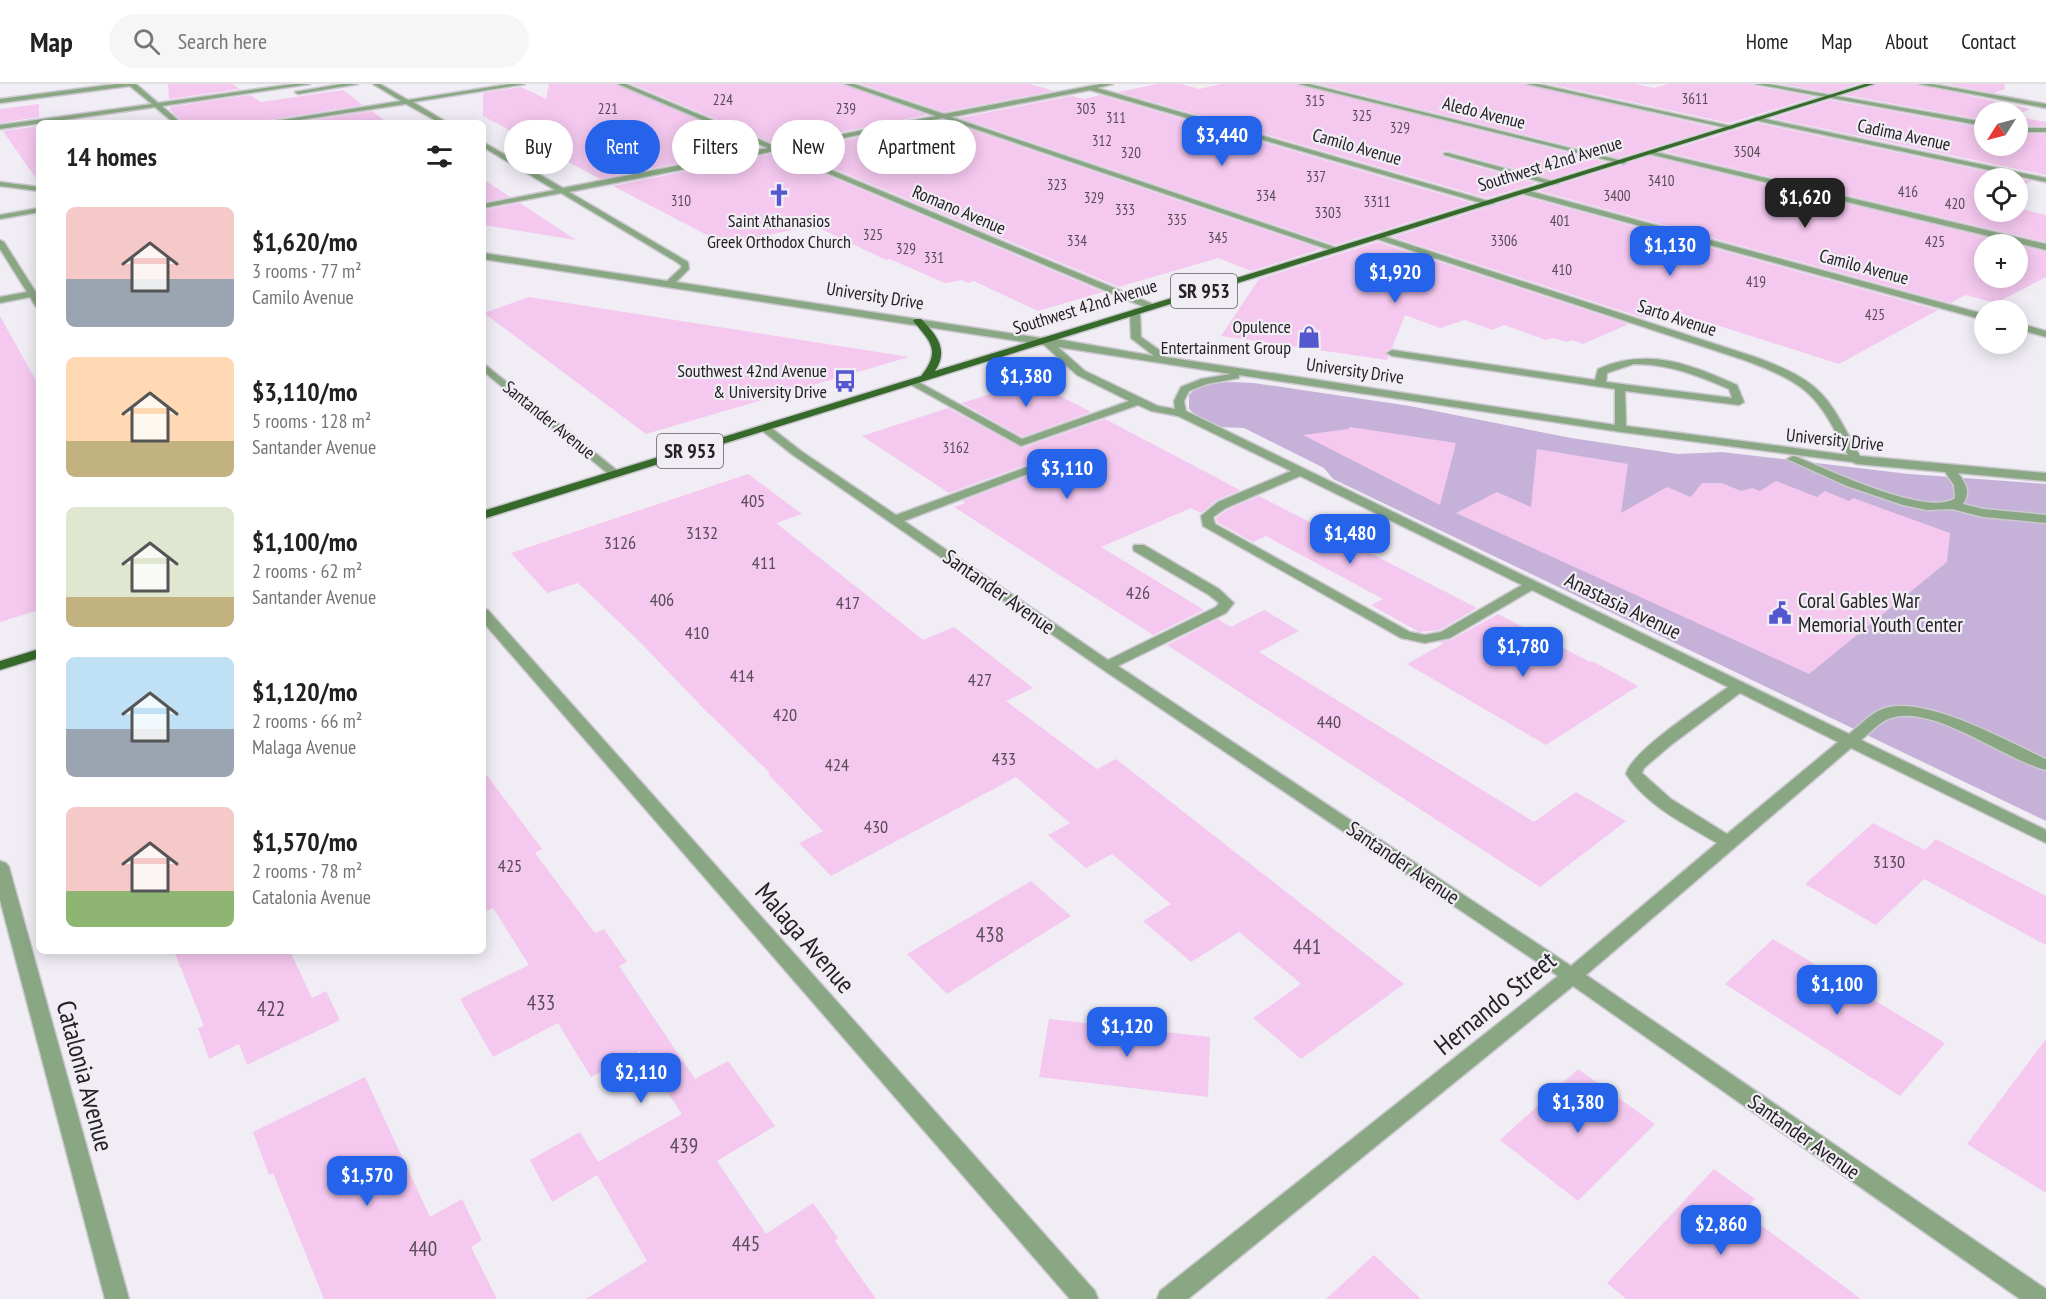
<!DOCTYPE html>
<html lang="en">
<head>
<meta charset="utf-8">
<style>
  body { margin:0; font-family:"PT Sans Narrow",sans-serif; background:#f6f6f6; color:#222; height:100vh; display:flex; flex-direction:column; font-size:22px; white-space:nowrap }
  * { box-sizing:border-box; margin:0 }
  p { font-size:20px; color:#767676 }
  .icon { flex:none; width:33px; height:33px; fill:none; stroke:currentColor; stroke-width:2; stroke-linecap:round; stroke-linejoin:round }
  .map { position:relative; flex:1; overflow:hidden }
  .drawer { position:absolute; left:36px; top:36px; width:450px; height:834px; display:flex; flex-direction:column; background:#fff; border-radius:9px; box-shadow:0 3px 15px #0003 }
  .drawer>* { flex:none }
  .hud { position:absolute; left:504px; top:36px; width:570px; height:54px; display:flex; gap:12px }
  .needle { width:39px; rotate:234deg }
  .tools { position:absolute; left:1974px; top:18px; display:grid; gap:12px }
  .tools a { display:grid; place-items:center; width:54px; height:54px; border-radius:50%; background:#fff; box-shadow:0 3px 15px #0003; font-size:30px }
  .price { position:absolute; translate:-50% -51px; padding:0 14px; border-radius:12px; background:#2563eb; color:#fff; font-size:20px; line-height:39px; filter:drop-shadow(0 2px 3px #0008) }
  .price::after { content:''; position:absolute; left:50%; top:36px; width:18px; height:14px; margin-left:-9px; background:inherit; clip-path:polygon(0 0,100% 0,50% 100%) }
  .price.current { background:#222; color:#fff }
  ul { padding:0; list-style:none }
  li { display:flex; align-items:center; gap:18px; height:150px; padding:0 30px }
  li span { display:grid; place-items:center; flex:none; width:168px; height:120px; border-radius:9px; color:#555 }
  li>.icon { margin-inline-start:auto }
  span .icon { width:72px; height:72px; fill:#fffc; stroke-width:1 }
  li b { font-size:26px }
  h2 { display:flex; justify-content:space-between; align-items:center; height:72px; padding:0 30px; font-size:26px }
  .chip { padding:0 21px; border-radius:27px; background:#fff; box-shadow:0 3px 15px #0003; font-size:21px; line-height:54px }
  .chip.current { background:#2563eb; color:#fff }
  header { display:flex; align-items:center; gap:36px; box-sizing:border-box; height:84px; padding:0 30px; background:#fff; border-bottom:2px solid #e0e0e0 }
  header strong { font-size:28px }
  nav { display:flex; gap:33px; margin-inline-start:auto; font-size:21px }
  .search { width:420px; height:54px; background:#f6f6f6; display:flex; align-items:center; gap:15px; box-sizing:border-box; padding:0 21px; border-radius:33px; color:#767676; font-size:22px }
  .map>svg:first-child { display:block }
  .green { fill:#c6b2d8 }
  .building { fill:#f4c8ef }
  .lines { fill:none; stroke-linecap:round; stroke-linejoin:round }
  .minor-casing { stroke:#ccc8d0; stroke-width:3 }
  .major-casing { stroke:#ccc8d0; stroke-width:3 }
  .minor { fill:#8aa784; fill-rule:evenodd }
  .major { fill:#356a2a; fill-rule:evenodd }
  .labels { text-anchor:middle; stroke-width:4.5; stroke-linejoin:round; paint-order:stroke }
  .far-number-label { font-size:15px; fill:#584c58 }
  .far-street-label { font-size:18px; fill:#242225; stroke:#f1edf5 }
  .far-poi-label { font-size:18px; fill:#242225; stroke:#f1edf5; text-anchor:end }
  .number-label { font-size:18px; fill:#584c58 }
  .shield { fill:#f1edf5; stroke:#625f63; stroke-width:1.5 }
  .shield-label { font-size:20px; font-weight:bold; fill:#242225 }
  .street-label { font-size:21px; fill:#242225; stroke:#f1edf5 }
  .poi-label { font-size:21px; fill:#242225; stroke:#f1edf5; text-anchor:start }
  .near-number-label { font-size:21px; fill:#584c58 }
  .near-street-label { font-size:26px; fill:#242225; stroke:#f1edf5 }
</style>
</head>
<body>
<header>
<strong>Map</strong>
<div class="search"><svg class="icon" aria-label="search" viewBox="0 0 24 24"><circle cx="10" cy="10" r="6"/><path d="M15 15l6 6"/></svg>Search here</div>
<nav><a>Home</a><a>Map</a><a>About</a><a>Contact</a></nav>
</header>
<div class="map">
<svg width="2046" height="1215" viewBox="0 0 2046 1215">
  <rect width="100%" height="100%" fill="#f1edf5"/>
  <!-- green -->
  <path class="green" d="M1231 298 1254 299 1410 322 1571 354 1678 370 1722 368 1909 390 2046 400V737L1333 395 1324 384 1244 344 1218 343 1198 333 1189 325V311C1199 299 1216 299 1231 298Z"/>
  <!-- building -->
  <path class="building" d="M168 0H232L240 5 169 15Z
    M549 0H616L760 63 600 95 483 32V9L521 3 546 15Z
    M632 0H843L927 31 777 61Z
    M861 0H1030L1054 7 944 28Z
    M1158 0H1181L1199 5 1222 0H1297L1605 78 1551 95 1449 67H1442L1443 73 1536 99 1487 114 1118 8Z
    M1318 0H1525L1716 44 1619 74Z
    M1549 0H1635L1654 4 1668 0H1753L1755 2 1815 13 1729 39Z
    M1781 0H1857L1830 9Z
    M1876 0H1917L2030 25 2018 30 1984 28V36L1845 11Z
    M1945 0H2004L2005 5 1994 9Z
    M343 6 363 21 263 37 261 39H183L170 26V23L250 11 261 18Z
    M1100 11 1472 119 1335 161 960 34 1072 12 1083 15Z
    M1830 16 1984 44V62H2018V50H2046V91L1772 34Z
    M39 20V33L0 39V25Z
    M372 27 388 39H294Z
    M2018 33 2046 38V42H2018Z
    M943 36 1321 165 1251 187 1218 174 1119 203 791 67Z
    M1757 39 2032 97 2018 104V94H1984V128H2018V124L2046 131V158L1665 68Z
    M39 42V99L3 47Z
    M775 69 1103 208 1038 227 974 197 968 199 962 196 946 199 940 197 890 175 886 176 813 141 726 161 613 102Z
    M1650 72 2014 160H1984V194H2018V161L2046 168V193L1996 219 1965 211 1951 219 1539 107Z
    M483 95 510 113 483 118Z
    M1523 112 1938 226 1839 280 1666 225 1644 234 1393 153Z
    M520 119 576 156 483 141V126Z
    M1378 158 1629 240 1583 260 1572 256 1566 258 1553 254 1546 256 1504 241 1492 246 1465 236 1440 244 1405 231 1392 264 1385 268 1388 272 1387 276 1221 252 1259 195Z
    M529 213 909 273 646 350 484 229Z
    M0 232 39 302V526L0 538Z
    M1031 297 1091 328 1022 353 962 319Z
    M948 324 1022 364 1105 335 1240 406 1217 416 1201 429 1191 424 1101 463 1204 526 1153 551 954 423 965 419 962 417 1044 386 1045 378H1034L949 409 862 352Z
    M1350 343 1456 359 1440 421 1303 351 1348 345Z
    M1537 365 1628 380 1621 429 1667 403 1691 413 1702 399H1722L1741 407 1752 404 1760 407 1776 397 1817 413 1825 407 1849 417 1853 414 1950 449 1947 478 1809 590 1456 429 1497 408 1531 423Z
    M748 390 802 430 776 439 923 556 954 543 1033 604 1006 617 1097 685 1116 675 1404 900 1301 975 1253 934 1301 900 1239 848 1191 878 1143 837 1171 820 1112 770 1086 784 1048 751 1070 739 1016 693 831 792 799 759 823 747 768 690 770 689 704 625 639 557 578 499 547 509 511 469Z
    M1259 412 1477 524 1440 546 1419 548 1371 521 1383 515 1266 452 1253 458 1217 438 1216 434 1227 426Z
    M1264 526 1299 547 1259 568 1534 738 1576 708 1626 737 1540 803 1167 561 1218 535 1231 543Z
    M1498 530 1590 578 1592 577 1638 602 1546 661 1407 580 1443 560 1439 558 1451 556Z
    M483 686 542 765 535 769 595 849 604 845 627 878 619 882 695 995 728 977 775 1042 717 1077 766 1150 813 1119 838 1154 835 1157 876 1215H586L647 1177 597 1091 552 1118 530 1076 580 1048 598 1078 682 1030 640 967 591 993 558 939 493 973 460 915 529 881 493 824 483 829Z
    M1873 739 1925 766 1936 755 2046 812V861L1924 795 1876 841 1805 800Z
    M1031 797 1071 832 947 910 907 870Z
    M1773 855 1945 959 1900 1012 1725 900Z
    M174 867H290L312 914 326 907 340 936 247 981 239 960 209 975 198 944 204 942Z
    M1049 935 1210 953 1208 1013 1039 993Z
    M2046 955V1109L1967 1060Z
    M1578 985 1655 1040 1578 1117 1500 1056Z
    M365 993 430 1133 462 1115 482 1156 471 1163 497 1215H324L273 1089 269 1091 253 1048Z
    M1714 1085 1755 1115 1743 1128 1861 1215H1626L1607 1199Z
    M1374 1171 1421 1215H1326Z"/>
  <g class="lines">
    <!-- minor casing -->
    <g class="minor-casing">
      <path id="minor" d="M116 0H136L158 19 294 0H310L162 22 181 39H174L155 23 0 45V41L152 20 130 2 0 19V15Z
        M342 0H358L298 10 295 8Z
        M373 0H380L408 16 510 0H525L413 18 448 39H440L406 20 279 39H263L401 17Z
        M618 0H626L777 63 936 32 845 0H854L944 30 1101 0H1113L1097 4 1495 119 1488 121 1090 6 951 33 1343 166 1336 168 943 34 783 66 1155 221V225H1149L775 67 569 108 688 178 689 185 676 198 1041 254 1045 253 1154 272 1131 254 1130 228 1135 225 1140 228 1141 253 1165 270V273L1615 341V305L1392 272 1387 269 1392 266 1595 296 1598 285C1648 263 1690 280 1737 301L1744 318 1739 321 1625 307 1626 342 1848 371C1817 312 1812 302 1747 277L1377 155 1376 153 1380 151 1755 273C1823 298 1827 311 1860 372L2046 389V397L1958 389C1966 400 1971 408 1963 420L1983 425 2046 431V439L1983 433 1952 425 1927 426 1903 421 1847 402 1787 375 1793 372 1797 373C1827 385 1928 434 1955 414L1954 401 1945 388 1857 380 1852 378 1621 348 1239 291V294L1207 300 1189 307 1184 317 1186 327 1849 650C1858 643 1867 633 1878 627 1917 606 2008 658 2046 675V686C2003 675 1934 620 1891 634 1880 637 1870 649 1861 656L2046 746V759L1851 664 1586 891 2046 1205V1215H2020L1573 902 1188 1215H1157L1160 1207 1558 892 1102 585 793 371 761 346V342H769L801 367 896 431 1035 380H1043V384L904 437 1108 576 1216 523 1219 519 1209 511 1134 467 1133 464 1134 461H1144L1219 505 1234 519 1226 529 1118 582 1571 882 1717 759C1685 740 1647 722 1626 690 1632 666 1705 620 1728 603L1532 506 1450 554 1425 559 1401 554 1203 442 1201 432 1218 418 1291 387 1178 332 1151 327 1138 321 1021 362 906 298 915 296 1022 355 1129 317 1077 291 1044 261 483 175V169L667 197 681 184V181L675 177 561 109 483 124V120L555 106 483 63V58L563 104 768 64ZM1058 263 1231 290 1201 295 1181 303 1174 317 1175 325 1158 322 1085 287ZM1634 280C1668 280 1697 291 1729 305L1732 314 1606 298 1607 289ZM1300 392 1522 501 1441 548 1425 551 1410 548 1215 440 1213 433 1226 424ZM1740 609 1838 658 1727 750 1671 715 1642 689 1644 684 1671 661Z
        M1299 0H1309L1627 78 1623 80Z
        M1527 0H1538L1735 43 1732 45Z
        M1755 0H1768L1984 38V42Z
        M1919 0H1932L2046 20V24Z
        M1756 33 2046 94V98L1754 36Z
        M2018 44H2046V48H2018Z
        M1651 67 2046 160V166L1649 70Z
        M1444 69H1448L1559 99 1552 101 1444 71Z
        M0 98 39 103V107L0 102Z
        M1526 106 1984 230V236L1523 110 1522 108Z
        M39 124V128L0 135V131Z
        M0 156 4 158 35 207 39 206V224L36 223 30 213 0 219V213L27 208 0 165Z
        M2018 239 2046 247V253L2018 245Z
        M483 279 619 388V392H611L483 287Z
        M483 525 488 526 1095 1207 1098 1215H1070L483 538Z
        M0 777 6 779 9 783 129 1215H105L0 816Z"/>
    </g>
    <!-- major casing -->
    <g class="major-casing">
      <path id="major" d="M1865 0H1874L483 435V427L921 292C941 267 931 258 913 237L915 235H921C937 251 949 266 935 287Z
        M39 565V574L0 586V577Z"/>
    </g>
    <!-- minor -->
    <use href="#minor" class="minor"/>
    <!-- major -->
    <use href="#major" class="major"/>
  </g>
  <!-- icons -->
  <defs>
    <g id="church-bare" transform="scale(1.8)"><path d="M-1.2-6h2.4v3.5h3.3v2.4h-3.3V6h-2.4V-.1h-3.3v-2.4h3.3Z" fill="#5457ce" stroke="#f1edf5" stroke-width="2.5" paint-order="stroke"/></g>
    <g id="shop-bare" transform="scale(1.8)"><path d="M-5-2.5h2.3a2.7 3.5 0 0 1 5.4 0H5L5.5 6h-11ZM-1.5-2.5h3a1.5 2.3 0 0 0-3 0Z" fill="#5457ce" stroke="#f1edf5" stroke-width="2.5" paint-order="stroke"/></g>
    <g id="bus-bare" transform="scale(1.8)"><path d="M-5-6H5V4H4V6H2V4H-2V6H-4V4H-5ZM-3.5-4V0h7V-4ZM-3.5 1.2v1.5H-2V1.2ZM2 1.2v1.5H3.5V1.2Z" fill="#5457ce" stroke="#f1edf5" stroke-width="2.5" paint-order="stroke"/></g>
    <g id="civic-bare" transform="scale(1.8)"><path d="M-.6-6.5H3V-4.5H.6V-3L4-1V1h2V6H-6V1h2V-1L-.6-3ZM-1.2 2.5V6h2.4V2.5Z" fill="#5457ce" stroke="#f1edf5" stroke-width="2.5" paint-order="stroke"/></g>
  </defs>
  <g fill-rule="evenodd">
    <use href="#church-bare" x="779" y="111"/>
    <use href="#shop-bare" x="1309" y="253"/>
    <use href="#bus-bare" x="845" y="297"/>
    <use href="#civic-bare" x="1780" y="529"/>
  </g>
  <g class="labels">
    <!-- far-number labels -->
    <g class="far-number-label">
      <text x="1695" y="20">3611</text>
      <text x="723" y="21">224</text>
      <text x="1315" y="22">315</text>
      <text x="608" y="30">221</text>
      <text x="846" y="30">239</text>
      <text x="1086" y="30">303</text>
      <text x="1362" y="37">325</text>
      <text x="1116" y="39">311</text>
      <text x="1400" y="49">329</text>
      <text x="1102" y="62">312</text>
      <text x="1747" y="73">3504</text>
      <text x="1131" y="74">320</text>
      <text x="1316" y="98">337</text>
      <text x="1661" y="102">3410</text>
      <text x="1057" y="106">323</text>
      <text x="1908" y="113">416</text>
      <text x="1266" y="117">334</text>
      <text x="1617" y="117">3400</text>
      <text x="1094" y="119">329</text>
      <text x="681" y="122">310</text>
      <text x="1377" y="123">3311</text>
      <text x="1955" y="125">420</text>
      <text x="1125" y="131">333</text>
      <text x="1328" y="134">3303</text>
      <text x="1177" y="141">335</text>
      <text x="1560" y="142">401</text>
      <text x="873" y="156">325</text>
      <text x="1218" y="159">345</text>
      <text x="1077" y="162">334</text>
      <text x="1504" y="162">3306</text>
      <text x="1935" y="163">425</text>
      <text x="906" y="170">329</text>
      <text x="934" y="179">331</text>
      <text x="1562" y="191">410</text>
      <text x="1756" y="203">419</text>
      <text x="1875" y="236">425</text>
      <text x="956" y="369">3162</text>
    </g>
    <!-- far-street labels -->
    <g class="far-street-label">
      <text transform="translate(1484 29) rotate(14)" y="6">Aledo Avenue</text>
      <text transform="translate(1904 51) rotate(12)" y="6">Cadima Avenue</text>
      <text transform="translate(1357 63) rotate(16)" y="6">Camilo Avenue</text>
      <text transform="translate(1550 80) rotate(-17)" y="6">Southwest 42nd Avenue</text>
      <text transform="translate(959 126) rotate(23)" y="6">Romano Avenue</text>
      <text transform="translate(1864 183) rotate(15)" y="6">Camilo Avenue</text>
      <text transform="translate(875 212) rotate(9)" y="6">University Drive</text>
      <text transform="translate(1085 223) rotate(-17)" y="6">Southwest 42nd Avenue</text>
      <text transform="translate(1677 234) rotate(18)" y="6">Sarto Avenue</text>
      <text transform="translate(1355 287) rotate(8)" y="6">University Drive</text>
      <text transform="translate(549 336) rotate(39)" y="6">Santander Avenue</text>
      <text transform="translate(1835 356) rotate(6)" y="6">University Drive</text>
    </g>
    <!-- far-poi labels -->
    <g class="far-poi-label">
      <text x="779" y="143" text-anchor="middle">Saint Athanasios<tspan x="779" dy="21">Greek Orthodox Church</tspan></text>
      <text x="1291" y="249">Opulence<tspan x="1291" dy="21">Entertainment Group</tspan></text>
      <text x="827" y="293">Southwest 42nd Avenue<tspan x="827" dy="21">&amp; University Drive</tspan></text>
    </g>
    <!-- number labels -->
    <g class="number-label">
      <text x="753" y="423">405</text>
      <text x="702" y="455">3132</text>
      <text x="620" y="465">3126</text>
      <text x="764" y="485">411</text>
      <text x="1138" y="515">426</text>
      <text x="662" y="522">406</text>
      <text x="848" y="525">417</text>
      <text x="697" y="555">410</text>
      <text x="742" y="598">414</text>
      <text x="980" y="602">427</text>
      <text x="785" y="637">420</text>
      <text x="1329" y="644">440</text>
      <text x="1004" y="681">433</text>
      <text x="837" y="687">424</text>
      <text x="876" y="749">430</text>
      <text x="1889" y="784">3130</text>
      <text x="510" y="788">425</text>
    </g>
    <!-- shield labels -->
    <g class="shield">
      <rect x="1171" y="190" width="66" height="34" rx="4.5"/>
      <rect x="657" y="350" width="66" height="34" rx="4.5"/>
    </g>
    <g class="shield-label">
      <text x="1204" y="214">SR 953</text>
      <text x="690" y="374">SR 953</text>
    </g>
    <!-- street labels -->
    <g class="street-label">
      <text transform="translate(999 508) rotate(35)" y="7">Santander Avenue</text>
      <text transform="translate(1623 522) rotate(26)" y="7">Anastasia Avenue</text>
      <text transform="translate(1403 779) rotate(34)" y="7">Santander Avenue</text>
      <text transform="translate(1804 1053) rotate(35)" y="7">Santander Avenue</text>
    </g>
    <!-- poi labels -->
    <g class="poi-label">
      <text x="1798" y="524">Coral Gables War<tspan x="1798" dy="24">Memorial Youth Center</tspan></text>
    </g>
    <!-- near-number labels -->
    <g class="near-number-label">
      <text x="990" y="858">438</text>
      <text x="1307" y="870">441</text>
      <text x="541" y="926">433</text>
      <text x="271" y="932">422</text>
      <text x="684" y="1069">439</text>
      <text x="746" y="1167">445</text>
      <text x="423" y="1172">440</text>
    </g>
    <!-- near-street labels -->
    <g class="near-street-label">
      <text transform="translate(805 854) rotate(49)" y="9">Malaga Avenue</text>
      <text transform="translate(1495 919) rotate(-39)" y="9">Hernando Street</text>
      <text transform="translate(85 992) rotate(75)" y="9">Catalonia Avenue</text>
    </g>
  </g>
</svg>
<div class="tools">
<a><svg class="needle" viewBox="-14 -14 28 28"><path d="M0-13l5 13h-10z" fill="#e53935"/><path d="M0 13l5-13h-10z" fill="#767676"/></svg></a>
<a><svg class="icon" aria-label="locate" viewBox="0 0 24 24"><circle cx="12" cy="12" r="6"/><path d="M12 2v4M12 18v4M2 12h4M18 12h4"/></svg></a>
<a>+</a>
<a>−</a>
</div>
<b class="price" style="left:1222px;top:83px">$3,440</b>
<b class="price current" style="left:1805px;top:145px">$1,620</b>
<b class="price" style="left:1670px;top:193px">$1,130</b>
<b class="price" style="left:1395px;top:220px">$1,920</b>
<b class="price" style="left:1026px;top:324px">$1,380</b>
<b class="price" style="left:1067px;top:416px">$3,110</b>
<b class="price" style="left:1350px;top:481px">$1,480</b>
<b class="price" style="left:1523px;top:594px">$1,780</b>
<b class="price" style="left:1837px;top:932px">$1,100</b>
<b class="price" style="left:1127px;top:974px">$1,120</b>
<b class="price" style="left:641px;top:1020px">$2,110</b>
<b class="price" style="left:1578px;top:1050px">$1,380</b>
<b class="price" style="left:367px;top:1123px">$1,570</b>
<b class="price" style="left:1721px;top:1172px">$2,860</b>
<div class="hud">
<a class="chip">Buy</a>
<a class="chip current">Rent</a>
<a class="chip">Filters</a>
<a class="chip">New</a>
<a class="chip">Apartment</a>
</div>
<section class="drawer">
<h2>14 homes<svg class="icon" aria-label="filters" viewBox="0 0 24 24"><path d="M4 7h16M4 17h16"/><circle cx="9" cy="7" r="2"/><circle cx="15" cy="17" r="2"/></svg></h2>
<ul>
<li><span style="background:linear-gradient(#f6c9c9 60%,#9aa5b1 0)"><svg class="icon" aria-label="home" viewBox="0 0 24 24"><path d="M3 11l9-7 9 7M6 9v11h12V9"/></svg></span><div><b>$1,620/mo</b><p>3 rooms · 77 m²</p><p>Camilo Avenue</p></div></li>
<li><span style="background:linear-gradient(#ffd9b3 70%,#c2b280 0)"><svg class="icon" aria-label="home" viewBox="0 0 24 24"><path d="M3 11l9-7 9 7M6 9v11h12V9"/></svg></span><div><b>$3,110/mo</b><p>5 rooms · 128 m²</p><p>Santander Avenue</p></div></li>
<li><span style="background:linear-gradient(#dfe7d0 75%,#c2b280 0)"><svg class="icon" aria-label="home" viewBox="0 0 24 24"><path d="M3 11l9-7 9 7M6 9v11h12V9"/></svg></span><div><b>$1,100/mo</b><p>2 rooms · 62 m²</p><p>Santander Avenue</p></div></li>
<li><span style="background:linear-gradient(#bfe0f5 60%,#9aa5b1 0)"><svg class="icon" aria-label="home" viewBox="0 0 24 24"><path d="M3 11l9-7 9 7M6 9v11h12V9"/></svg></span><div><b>$1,120/mo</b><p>2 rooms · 66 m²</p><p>Malaga Avenue</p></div></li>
<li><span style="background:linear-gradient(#f6c9c9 70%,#8fb573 0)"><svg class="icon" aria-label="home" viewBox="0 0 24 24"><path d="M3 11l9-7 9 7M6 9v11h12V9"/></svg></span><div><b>$1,570/mo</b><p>2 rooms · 78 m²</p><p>Catalonia Avenue</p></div></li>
</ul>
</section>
</div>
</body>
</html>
